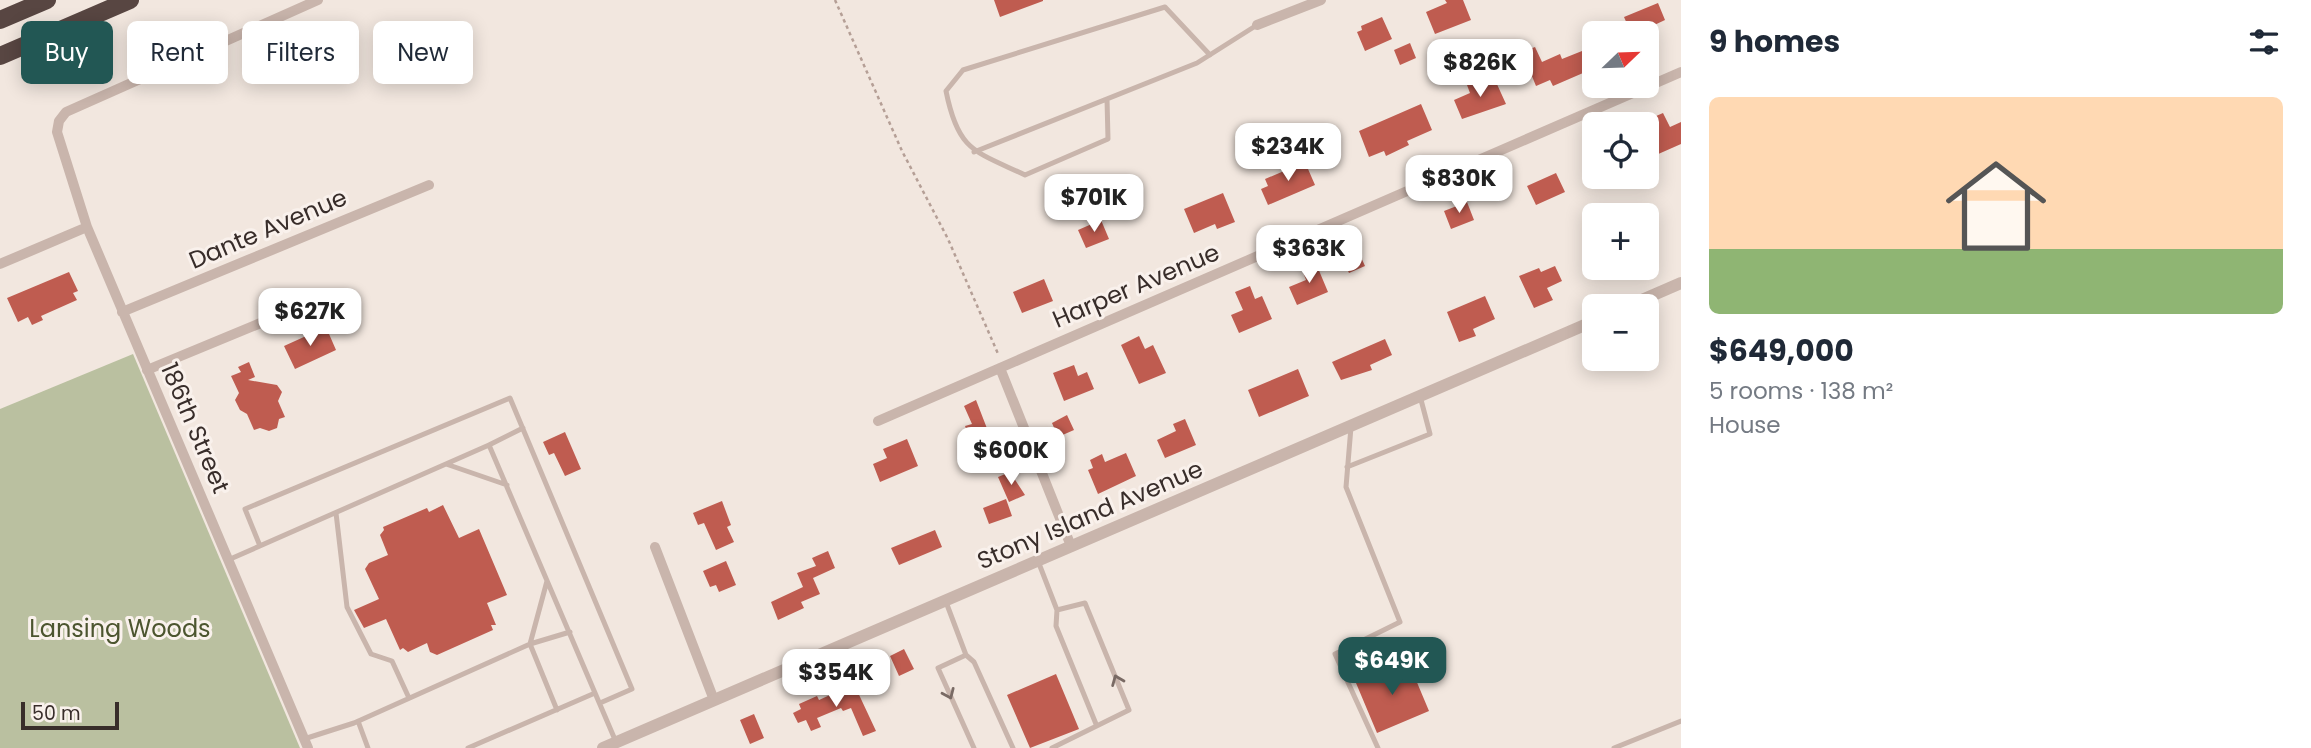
<!DOCTYPE html>
<html lang="en">
<head>
<meta charset="utf-8">
<style>
  body { margin:0; font-family:Poppins,sans-serif; background:#f2f2f3; color:#1f2937; height:100vh; display:flex; flex-direction:column; font-size:26px; white-space:nowrap }
  * { box-sizing:border-box; margin:0 }
  p { font-size:23px; color:#747a83 }
  .icon { flex:none; width:38px; height:38px; fill:none; stroke:currentColor; stroke-width:2; stroke-linecap:round; stroke-linejoin:round }
  .map { position:relative; flex:1; overflow:hidden }
  .drawer { display:flex; flex-direction:column; background:#fff; width:630px }
  .drawer>* { flex:none }
  .banner { position:absolute; left:21px; top:21px; width:665px; height:63px; display:flex; gap:14px }
  .needle { width:46px; rotate:67deg }
  .controls { position:absolute; left:1582px; top:21px; display:grid; gap:14px }
  .controls a { display:grid; place-items:center; width:77px; height:77px; border-radius:10px; background:#fff; box-shadow:0 4px 18px #0003; font-size:35px }
  .scale { position:absolute; left:21px; bottom:18px; width:98px; box-sizing:border-box; padding-left:7px; border:4px solid #382d2a; border-top:0; font-size:19px; line-height:24px; white-space:nowrap; color:#382d2a; -webkit-text-stroke:5px #f9f1ec; paint-order:stroke }
  .price { position:absolute; translate:-50% -60px; padding:0 16px; border-radius:14px; background:#fff; color:#222; font-size:23px; line-height:46px; filter:drop-shadow(0 2px 4px #0008) }
  .price::after { content:''; position:absolute; left:50%; top:42px; width:21px; height:16px; margin-left:-10px; background:inherit; clip-path:polygon(0 0,100% 0,50% 100%) }
  .price.current { background:#225754; color:#fff }
  ul { padding:0; list-style:none }
  li { display:grid; align-content:center; gap:14px; height:371px; padding:0 28px }
  li+li { border-top:2px solid #e0e1e3 }
  li span { display:grid; place-items:center; height:217px; border-radius:10px; color:#555 }
  li>.icon { margin-inline-start:auto }
  span .icon { width:126px; height:126px; fill:#fffc; stroke-width:1 }
  li b { font-size:30px }
  h2 { display:flex; justify-content:space-between; align-items:center; height:84px; padding:0 28px; font-size:30px }
  .chip { padding:0 24px; border-radius:10px; background:#fff; box-shadow:0 4px 18px #0003; font-size:24px; line-height:63px }
  .chip.current { background:#225754; color:#fff }
  main { display:flex; flex:1; min-height:0 }
  .map>svg:first-child { display:block }
  .green { fill:#bac0a0 }
  .building { fill:#bf5c50 }
  .lines { fill:none; stroke-linecap:round; stroke-linejoin:round }
  .path { stroke:#b59f96; stroke-width:2.5; stroke-dasharray:3.5 3.5; stroke-linecap:butt }
  .service { stroke:#c9b5ac; stroke-width:5 }
  .minor { stroke:#c9b5ac; stroke-width:10 }
  .tertiary { stroke:#c9b5ac; stroke-width:12 }
  .motorway { stroke:#584642; stroke-width:18 }
  .oneway { stroke:#796a64 }
  .labels { text-anchor:middle; stroke-width:6; stroke-linejoin:round; paint-order:stroke }
  .street-label { font-size:24px; fill:#382d2a; stroke:#f9f1ec }
  .park-label { font-size:24px; fill:#4c552f; stroke:#f9f1ec }
</style>
</head>
<body>
<main>
<div class="map">
<svg width="1681" height="748" viewBox="0 0 1681 748">
  <rect width="100%" height="100%" fill="#f2e7df"/>
  <!-- green -->
  <path class="green" d="M133 354 300 748H0V409Z"/>
  <!-- building -->
  <path class="building" d="M994 0H1043V1L1000 17Z
    M1445 0H1463L1471 20 1435 34 1426 12 1447 3Z
    M1658 3 1665 20 1648 28 1650 33H1631L1624 17Z
    M1382 17 1392 39 1365 51 1357 32 1362 30 1361 26Z
    M1410 43 1416 58 1400 65 1394 50Z
    M1535 47 1542 62 1560 54 1562 59 1582 51 1590 70 1553 86 1550 80 1536 86 1522 52Z
    M1485 77 1488 85 1496 82 1506 104 1462 119 1454 100 1470 93 1467 85Z
    M1421 104 1432 130 1407 141 1409 145 1386 156 1384 151 1369 157 1359 131Z
    M1663 113 1670 127 1681 122V144L1647 159V120Z
    M1305 162 1315 185 1268 205 1261 189 1268 186 1265 179Z
    M1556 173 1565 192 1536 205 1527 186Z
    M1223 193 1235 222 1217 229 1215 224 1194 233 1184 209Z
    M1467 202 1474 220 1451 229 1444 211Z
    M1101 220 1109 239 1086 248 1078 230Z
    M1355 244 1365 266 1349 273 1339 251Z
    M1315 261 1328 292 1297 305 1289 287 1306 280 1301 267Z
    M1555 266 1562 281 1547 288 1553 300 1534 308 1519 276 1539 268 1541 272Z
    M69 272 78 291 73 293 77 300 41 316 43 320 32 325 28 317 18 322 7 298Z
    M1044 279 1053 301 1022 313 1013 292Z
    M1250 286 1255 299 1262 296 1272 319 1239 333 1231 315 1243 310 1235 292Z
    M1485 296 1495 319 1473 329 1476 336 1459 342 1447 312Z
    M326 327 336 350 295 369 284 346Z
    M1139 336 1145 349 1153 345 1166 373 1139 384 1121 345Z
    M1385 339 1392 355 1370 365 1372 370 1341 380 1332 362Z
    M249 362 255 377 248 380 277 385 282 392 278 401 285 417 279 419 277 428 269 431 260 428 254 430 247 414 240 410 235 400 239 393 231 376 241 372 238 367Z
    M1074 365 1078 376 1087 372 1094 389 1064 401 1053 373Z
    M1298 369 1309 396 1259 417 1248 390Z
    M976 400 993 444 975 451 965 426 972 424 964 406Z
    M1067 415 1074 430 1058 437 1052 423Z
    M1185 419 1196 445 1165 458 1157 440 1176 431 1173 424Z
    M565 432 581 469 565 476 554 453 549 455 543 442Z
    M907 439 918 466 880 482 873 464 887 458 883 449Z
    M1126 453 1136 476 1098 494 1088 470 1093 468 1090 460 1102 454 1105 462Z
    M1010 472 1025 495 1009 502 998 477Z
    M1006 499 1012 516 989 524 983 508Z
    M722 501 731 525 727 527 734 542 716 550 704 523 698 525 693 513Z
    M443 505 459 538 479 529 507 595 487 603 496 625H491L493 630 437 655 430 652 427 643 408 652 403 648 400 650 386 619 364 628 354 610 379 599 365 569 369 563 388 555 380 535 384 530 383 527 427 508 429 512Z
    M935 530 942 547 899 565 891 548Z
    M828 551 835 568 813 578 820 594 801 602 804 608 778 620 771 602 803 587 797 573 816 566 812 558Z
    M726 561 736 585 719 592 716 585 710 587 703 571Z
    M904 649 914 669 899 676 890 656Z
    M1408 661 1429 711 1377 733 1356 683Z
    M1056 674 1079 729 1030 748 1007 695Z
    M854 684 876 731 863 736 851 708 843 711 841 708 817 718 821 727 811 731 806 720 798 723 793 713 801 709 799 704 817 696 819 700Z
    M754 714 764 738 750 744 740 720Z"/>
  <g class="lines">
    <!-- path -->
    <path class="path" d="M835 0 902 151 948 239 999 356"/>
    <!-- service -->
    <path class="service" d="M1107 99 1108 139 1025 175C974 151 958 151 946 91L963 70 1165 7 1210 55
      M974 152 1197 63 1257 25
      M1351 427 1346 487 1400 622 1335 654 1378 748
      M523 428 489 445 616 742
      M446 464 507 485
      M1347 467 1430 434 1420 396
      M336 513 347 607 371 654 392 661 409 698
      M260 546 245 509 510 398 632 689 600 703
      M228 560 489 445
      M1038 561 1057 610 1056 626 1096 724
      M946 602 966 655 974 662 1013 748
      M966 655 938 668 974 748
      M557 710 530 644 570 632
      M358 721 368 748
      M304 739 354 723 530 644 547 581
      M468 748 595 693
      M1052 748 1129 710 1085 603 1057 610
      M1614 748 1681 721"/>
    <!-- minor -->
    <path class="minor" d="M1257 25 1321 0
      M0 264 87 227
      M122 312 429 185
      M1000 368 1071 546
      M147 370 309 303
      M878 421 1681 72
      M655 547 714 700
      M308 748 87 227 57 132 59 121 66 112 318 0"/>
    <!-- tertiary -->
    <path class="tertiary" d="M1628 306 1681 283
      M603 748 1594 321"/>
    <!-- motorway -->
    <path class="motorway" d="M0 20 47 0
      M0 56 130 0"/>
  </g>
  <!-- one-way arrows -->
  <defs><path id="oneway-chevron" d="M-2-3.5L2.5 0L-2 3.5" fill="none" stroke-width="1.6" stroke-linecap="round" stroke-linejoin="round" transform="scale(1.75)"/></defs>
  <g class="oneway">
    <use href="#oneway-chevron" transform="translate(1117 680) rotate(-112)"/>
    <use href="#oneway-chevron" transform="translate(949 694) rotate(66)"/>
  </g>
  <g class="labels">
    <!-- street labels -->
    <g class="street-label">
      <text transform="translate(268 229) rotate(-23)" y="8">Dante Avenue</text>
      <text transform="translate(1136 286) rotate(-23)" y="8">Harper Avenue</text>
      <text transform="translate(195 428) rotate(67)" y="8">186th Street</text>
      <text transform="translate(1090 515) rotate(-23)" y="8">Stony Island Avenue</text>
    </g>
    <!-- park labels -->
    <g class="park-label">
      <text x="120" y="637">Lansing Woods</text>
    </g>
  </g>
</svg>
<div class="controls">
<a><svg class="needle" viewBox="-14 -14 28 28"><path d="M0-13l5 13h-10z" fill="#e53935"/><path d="M0 13l5-13h-10z" fill="#747a83"/></svg></a>
<a><svg class="icon" aria-label="locate" viewBox="0 0 24 24"><circle cx="12" cy="12" r="6"/><path d="M12 2v4M12 18v4M2 12h4M18 12h4"/></svg></a>
<a>+</a>
<a>−</a>
</div>
<div class="scale">50 m</div>
<b class="price" style="left:1480px;top:99px">$826K</b>
<b class="price" style="left:1288px;top:183px">$234K</b>
<b class="price" style="left:1459px;top:215px">$830K</b>
<b class="price" style="left:1094px;top:234px">$701K</b>
<b class="price" style="left:1309px;top:285px">$363K</b>
<b class="price" style="left:310px;top:348px">$627K</b>
<b class="price" style="left:1011px;top:487px">$600K</b>
<b class="price current" style="left:1392px;top:697px">$649K</b>
<b class="price" style="left:836px;top:709px">$354K</b>
<div class="banner">
<a class="chip current">Buy</a>
<a class="chip">Rent</a>
<a class="chip">Filters</a>
<a class="chip">New</a>
</div>
</div>
<section class="drawer">
<h2>9 homes<svg class="icon" aria-label="filters" viewBox="0 0 24 24"><path d="M4 7h16M4 17h16"/><circle cx="9" cy="7" r="2"/><circle cx="15" cy="17" r="2"/></svg></h2>
<ul>
<li><span style="background:linear-gradient(#ffd9b3 70%,#8fb573 0)"><svg class="icon" aria-label="home" viewBox="0 0 24 24"><path d="M3 11l9-7 9 7M6 9v11h12V9"/></svg></span><div><b>$649,000</b><p>5 rooms · 138 m²</p><p>House</p></div></li>
</ul>
</section>
</main>
</body>
</html>
